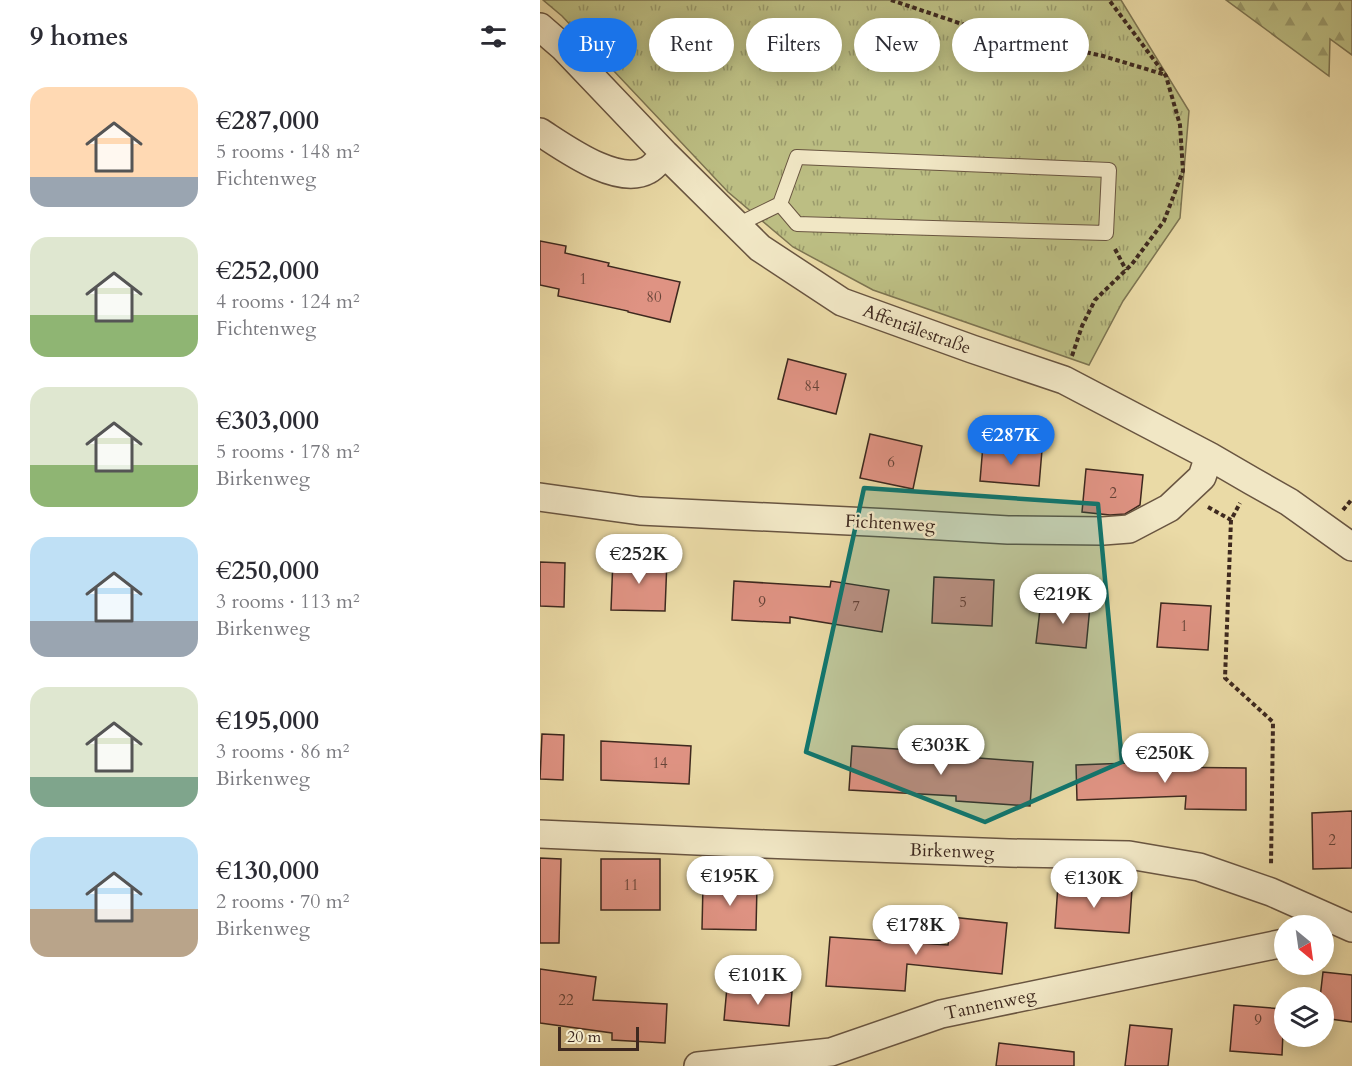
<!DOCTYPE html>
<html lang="en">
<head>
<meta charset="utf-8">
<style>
  body { margin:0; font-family:Cardo,serif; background:#f2f2f3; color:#2b2b33; height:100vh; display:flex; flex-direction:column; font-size:22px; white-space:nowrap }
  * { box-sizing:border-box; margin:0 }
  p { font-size:20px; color:#7c7c81 }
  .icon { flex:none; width:33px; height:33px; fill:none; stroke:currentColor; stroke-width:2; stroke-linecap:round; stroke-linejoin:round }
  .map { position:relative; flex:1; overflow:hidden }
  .panel { display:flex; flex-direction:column; background:#fff; width:540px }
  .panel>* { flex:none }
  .guide { position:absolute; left:18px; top:18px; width:570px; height:54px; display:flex; gap:12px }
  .needle { width:39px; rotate:151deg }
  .controls { position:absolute; left:734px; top:915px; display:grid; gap:12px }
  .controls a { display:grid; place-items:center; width:60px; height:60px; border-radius:50%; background:#fff; box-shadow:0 3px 15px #0003; font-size:30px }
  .scale { position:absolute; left:18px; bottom:15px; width:81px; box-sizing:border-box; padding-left:6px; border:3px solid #3e291f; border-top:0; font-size:16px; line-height:21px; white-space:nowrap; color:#3e291f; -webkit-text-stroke:4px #f1e7c5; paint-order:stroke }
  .price { position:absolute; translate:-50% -51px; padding:0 14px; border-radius:21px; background:#fff; color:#222; font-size:20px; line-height:39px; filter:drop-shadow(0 2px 3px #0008) }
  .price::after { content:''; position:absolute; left:50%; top:36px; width:18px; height:14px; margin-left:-9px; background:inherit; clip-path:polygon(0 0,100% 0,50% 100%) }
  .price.on { background:#1a73e8; color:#fff }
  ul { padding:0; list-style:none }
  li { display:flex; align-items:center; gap:18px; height:150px; padding:0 30px }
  li span { display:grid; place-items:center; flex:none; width:168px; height:120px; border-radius:18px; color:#555 }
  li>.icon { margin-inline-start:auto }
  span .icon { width:72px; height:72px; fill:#fffc; stroke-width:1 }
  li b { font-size:26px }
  h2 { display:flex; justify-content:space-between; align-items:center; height:72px; padding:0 30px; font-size:26px }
  .chip { padding:0 21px; border-radius:27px; background:#fff; box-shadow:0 3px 15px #0003; font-size:21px; line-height:54px }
  .chip.on { background:#1a73e8; color:#fff }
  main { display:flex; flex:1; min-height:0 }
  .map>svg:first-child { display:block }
  .grass { fill:url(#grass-tufts); stroke:#7d7451; stroke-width:1.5 }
  .forest { fill:url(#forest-firs); stroke:#7d7451; stroke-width:1.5 }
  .building { fill:#df9383; stroke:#3e291f; stroke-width:1.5 }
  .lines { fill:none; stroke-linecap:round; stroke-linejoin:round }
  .lane-casing { stroke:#695541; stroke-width:16 }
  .street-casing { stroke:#695541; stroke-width:30 }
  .path { stroke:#3e291f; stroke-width:4; stroke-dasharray:4.5 3; stroke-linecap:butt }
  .lane { stroke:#f1e7c5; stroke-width:14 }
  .street { stroke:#f1e7c5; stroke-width:27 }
  .marked { fill:#0f766e; fill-opacity:0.2; stroke:#0f766e; stroke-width:4.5; stroke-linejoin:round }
  .labels { text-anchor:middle; stroke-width:5; stroke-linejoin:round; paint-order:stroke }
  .number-label { font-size:15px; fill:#664438 }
  .street-label { font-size:18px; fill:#3e291f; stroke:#f1e7c5 }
</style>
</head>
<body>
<main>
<section class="panel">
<h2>9 homes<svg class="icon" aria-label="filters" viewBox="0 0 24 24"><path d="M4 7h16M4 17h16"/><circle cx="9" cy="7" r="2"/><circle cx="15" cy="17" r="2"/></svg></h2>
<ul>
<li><span style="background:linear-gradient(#ffd9b3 75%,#9aa5b1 0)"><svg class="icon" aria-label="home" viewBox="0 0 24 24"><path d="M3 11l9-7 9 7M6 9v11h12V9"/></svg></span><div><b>€287,000</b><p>5 rooms · 148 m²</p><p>Fichtenweg</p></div></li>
<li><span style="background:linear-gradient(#dfe7d0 65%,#8fb573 0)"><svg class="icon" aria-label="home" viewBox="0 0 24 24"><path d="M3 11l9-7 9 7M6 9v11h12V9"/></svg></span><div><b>€252,000</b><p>4 rooms · 124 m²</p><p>Fichtenweg</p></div></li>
<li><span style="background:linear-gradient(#dfe7d0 65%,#8fb573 0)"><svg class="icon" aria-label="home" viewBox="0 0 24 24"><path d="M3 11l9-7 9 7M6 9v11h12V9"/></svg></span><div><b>€303,000</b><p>5 rooms · 178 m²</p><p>Birkenweg</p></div></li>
<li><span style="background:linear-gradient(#bfe0f5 70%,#9aa5b1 0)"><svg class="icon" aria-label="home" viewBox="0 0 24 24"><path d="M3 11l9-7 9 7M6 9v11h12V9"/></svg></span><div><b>€250,000</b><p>3 rooms · 113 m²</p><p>Birkenweg</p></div></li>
<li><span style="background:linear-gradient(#dfe7d0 75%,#7fa58c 0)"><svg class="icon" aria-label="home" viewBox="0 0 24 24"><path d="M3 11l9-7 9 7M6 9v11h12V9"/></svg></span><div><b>€195,000</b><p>3 rooms · 86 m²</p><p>Birkenweg</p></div></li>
<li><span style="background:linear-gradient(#bfe0f5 60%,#b9a48a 0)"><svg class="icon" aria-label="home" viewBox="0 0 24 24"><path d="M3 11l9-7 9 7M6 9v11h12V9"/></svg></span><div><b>€130,000</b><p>2 rooms · 70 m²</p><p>Birkenweg</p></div></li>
</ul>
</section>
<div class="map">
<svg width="812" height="1066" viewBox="0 0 812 1066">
  <defs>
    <pattern id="grass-tufts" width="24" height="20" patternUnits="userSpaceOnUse" patternTransform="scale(1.5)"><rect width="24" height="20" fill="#bcbe83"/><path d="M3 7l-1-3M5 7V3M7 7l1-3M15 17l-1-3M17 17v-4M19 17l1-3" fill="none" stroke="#9a9a6b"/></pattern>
    <pattern id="forest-firs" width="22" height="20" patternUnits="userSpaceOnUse" patternTransform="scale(1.5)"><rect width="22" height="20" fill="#bcbe83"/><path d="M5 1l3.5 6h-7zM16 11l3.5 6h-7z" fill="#9a9a6b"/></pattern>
  </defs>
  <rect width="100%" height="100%" fill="#eadaa6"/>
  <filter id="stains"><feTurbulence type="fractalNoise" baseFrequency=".00333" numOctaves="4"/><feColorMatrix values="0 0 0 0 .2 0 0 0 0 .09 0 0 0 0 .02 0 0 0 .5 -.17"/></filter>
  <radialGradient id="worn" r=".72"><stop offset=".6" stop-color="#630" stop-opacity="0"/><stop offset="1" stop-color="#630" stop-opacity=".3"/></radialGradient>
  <!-- grass -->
  <path class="grass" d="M3 0H581L649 111 640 218 583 301 549 365 333 290 253 247 188 192 22 16Z"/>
  <!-- forest -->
  <path class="forest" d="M686 0H812V55L790 39 789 76Z"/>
  <!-- building -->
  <path class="building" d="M0 241 26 246 25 253 69 263 68 266 140 282 130 322 88 312V311L18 296 19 289 0 285Z
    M248 359 306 374 296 414 238 399Z
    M330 434 382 446 373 489 320 478Z
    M443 445 502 450 499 486 440 481Z
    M546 469 603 475 600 505 585 514 570 515 542 512Z
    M73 558 127 560 125 611 71 610Z
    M0 562 25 563 24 607 0 606Z
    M394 577 454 580 452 626 392 623Z
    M194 581 290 587 291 581 349 590 342 632 250 617V623L192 620Z
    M501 601 550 606 546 648 496 643Z
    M621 603 671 606 668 650 617 647Z
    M2 734 24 735 23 780 0 779Z
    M61 741 151 746 149 784 61 780Z
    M312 746 386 751V754L493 762 490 806 416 801V796L309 790Z
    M616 762V767L706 768V810L645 809 646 796 537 800 536 765Z
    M812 811V868L773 869 772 813Z
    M0 858 21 859 19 943H0Z
    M61 859H120V910H61Z
    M163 884 217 885 216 930 162 929Z
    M518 885 592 889 589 933 515 928Z
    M411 917 467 923 462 974 367 964 365 991 286 986 290 937 408 945Z
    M0 969 56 977 53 1000 127 1004 125 1043 72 1040V1033L0 1023Z
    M783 972 812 975V1022L783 1018V998H780Z
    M187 987 252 992 249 1026 184 1020Z
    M694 1005 744 1009 742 1055 690 1051Z
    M590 1025 632 1029 628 1066H585Z
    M459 1043 534 1052V1066H456Z"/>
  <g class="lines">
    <!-- lane casing -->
    <g class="lane-casing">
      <path id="lane" d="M197 225 240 204 257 224 566 233 569 170 257 157 240 204"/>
    </g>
    <!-- street casing -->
    <g class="street-casing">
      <path id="street" d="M0 27 23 47 125 154 220 248 302 302 432 349 524 380 669 456 712 481 749 502 812 547
        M0 132C25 148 78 187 108 170 114 167 120 159 125 154
        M0 497 100 511 350 523 468 530 563 531 589 529 629 508 662 477 669 456
        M0 834 225 844 469 853 589 855 659 867 731 892 812 928
        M158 1066 291 1052 401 1014 744 943"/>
    </g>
    <!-- path -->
    <path class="path" d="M351 0 428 26 563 56 626 75
      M575 249 586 270
      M532 356 542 326 555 300 592 264 624 221 643 171 640 125 626 76 569 0
      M668 507 691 520 700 503
      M803 510 812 499
      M691 520 685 678 733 722 731 865"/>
    <!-- lane -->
    <use href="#lane" class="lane"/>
    <!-- street -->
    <use href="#street" class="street"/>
  </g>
  <!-- marked area -->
  <path class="marked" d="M324 488 558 504 582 762 445 822 266 752Z"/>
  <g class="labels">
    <!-- number labels -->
    <g class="number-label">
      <text x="43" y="284">1</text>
      <text x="114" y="302">80</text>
      <text x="272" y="391">84</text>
      <text x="351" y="467">6</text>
      <text x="573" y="498">2</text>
      <text x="222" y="607">9</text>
      <text x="423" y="607">5</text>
      <text x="316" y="611">7</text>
      <text x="644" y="631">1</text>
      <text x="120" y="768">14</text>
      <text x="792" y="845">2</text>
      <text x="91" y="890">11</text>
      <text x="26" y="1005">22</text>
      <text x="718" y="1025">9</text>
    </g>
    <!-- street labels -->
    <g class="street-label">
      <text transform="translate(377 329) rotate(20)" y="6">Affentälestraße</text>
      <text transform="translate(350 523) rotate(3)" y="6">Fichtenweg</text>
      <text transform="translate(412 851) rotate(2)" y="6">Birkenweg</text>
      <text transform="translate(450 1004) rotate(-12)" y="6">Tannenweg</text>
    </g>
  </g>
  <rect width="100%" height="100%" filter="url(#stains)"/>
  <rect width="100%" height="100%" fill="url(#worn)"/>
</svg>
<div class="controls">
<a><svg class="needle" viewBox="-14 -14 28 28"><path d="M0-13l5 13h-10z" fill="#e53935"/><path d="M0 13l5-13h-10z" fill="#7c7c81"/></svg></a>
<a><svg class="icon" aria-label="layers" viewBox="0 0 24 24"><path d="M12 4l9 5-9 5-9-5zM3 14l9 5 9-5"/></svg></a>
</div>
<div class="scale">20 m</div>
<b class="price on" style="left:471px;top:466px">€287K</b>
<b class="price" style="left:99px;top:585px">€252K</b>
<b class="price" style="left:523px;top:625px">€219K</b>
<b class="price" style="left:401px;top:776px">€303K</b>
<b class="price" style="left:625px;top:784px">€250K</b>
<b class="price" style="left:190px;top:907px">€195K</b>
<b class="price" style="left:554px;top:909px">€130K</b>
<b class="price" style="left:376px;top:956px">€178K</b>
<b class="price" style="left:218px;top:1006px">€101K</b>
<div class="guide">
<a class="chip on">Buy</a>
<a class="chip">Rent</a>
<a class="chip">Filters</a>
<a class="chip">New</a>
<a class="chip">Apartment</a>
</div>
</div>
</main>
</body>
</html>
